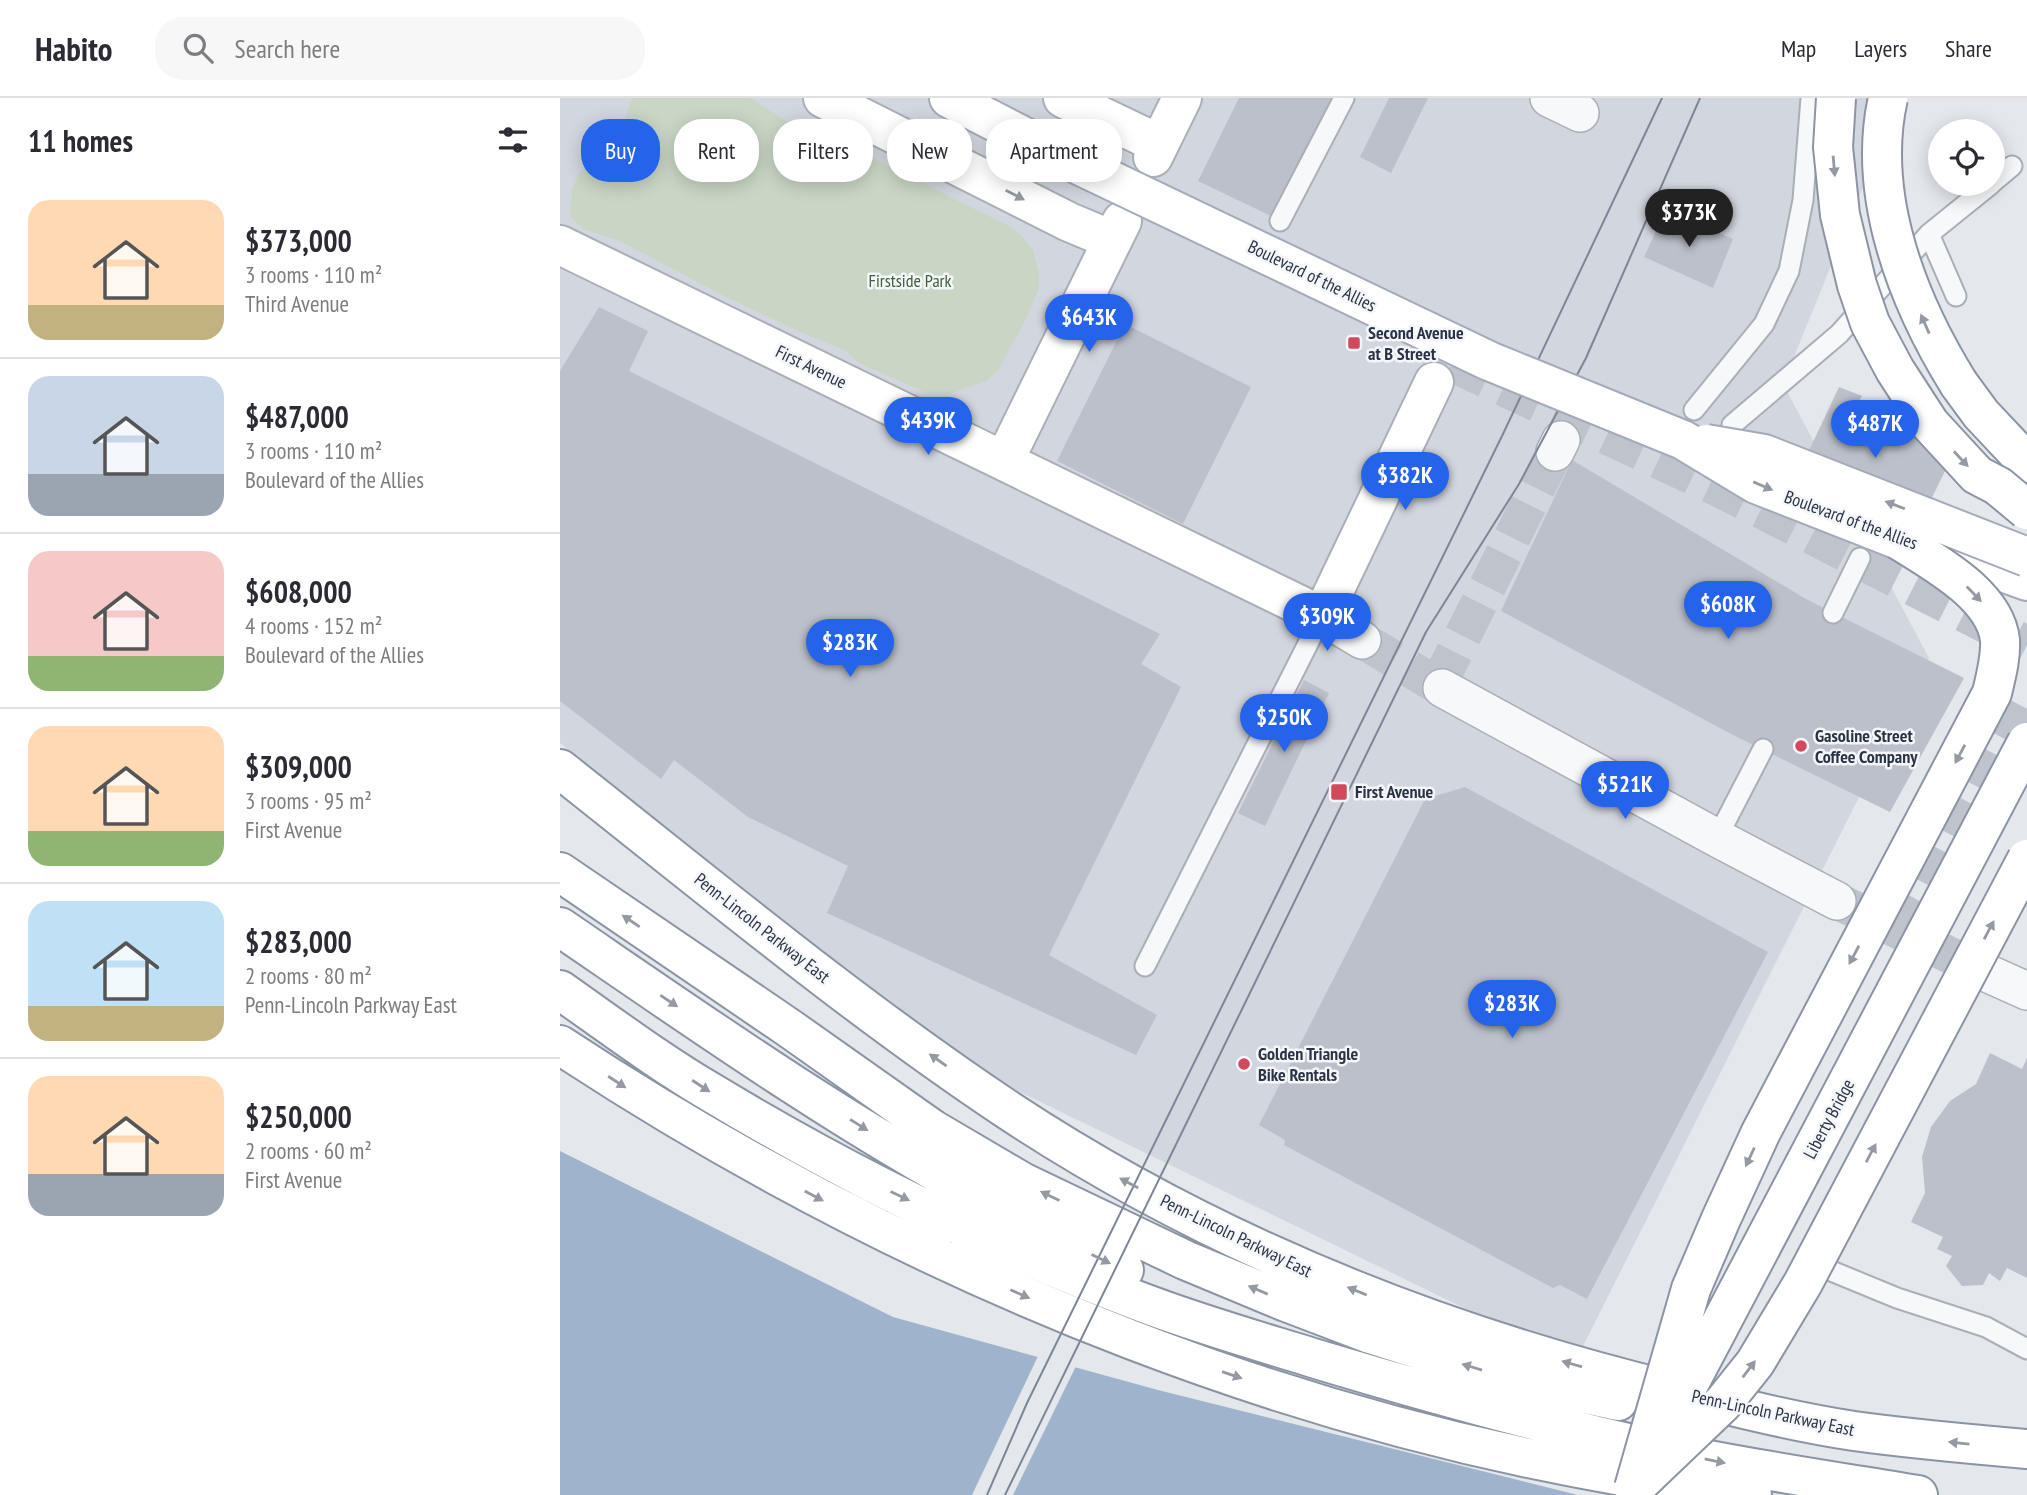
<!DOCTYPE html>
<html lang="en">
<head>
<meta charset="utf-8">
<style>
  body { margin:0; font-family:"PT Sans Narrow",sans-serif; background:#f7f7f7; color:#2b2b33; height:100vh; display:flex; flex-direction:column; font-size:26px; white-space:nowrap }
  * { box-sizing:border-box; margin:0 }
  p { font-size:23px; color:#7c7c81 }
  .icon { flex:none; width:38px; height:38px; fill:none; stroke:currentColor; stroke-width:2; stroke-linecap:round; stroke-linejoin:round }
  .map { position:relative; flex:1; overflow:hidden }
  .sheet { display:flex; flex-direction:column; background:#fff; width:560px }
  .sheet>* { flex:none }
  .hud { position:absolute; left:21px; top:21px; width:665px; height:63px; display:flex; gap:14px }
  .tools { position:absolute; left:1368px; top:21px; display:grid; gap:14px }
  .tools a { display:grid; place-items:center; width:77px; height:77px; border-radius:50%; background:#fff; box-shadow:0 4px 18px #0003; font-size:35px }
  .price { position:absolute; translate:-50% -60px; padding:0 16px; border-radius:24px; background:#2563eb; color:#fff; font-size:23px; line-height:46px; filter:drop-shadow(0 2px 4px #0008) }
  .price::after { content:''; position:absolute; left:50%; top:42px; width:21px; height:16px; margin-left:-10px; background:inherit; clip-path:polygon(0 0,100% 0,50% 100%) }
  .price.selected { background:#222; color:#fff }
  ul { padding:0; list-style:none }
  li { display:flex; align-items:center; gap:21px; height:175px; padding:0 28px }
  li+li { border-top:2px solid #e1e1e2 }
  li span { display:grid; place-items:center; flex:none; width:196px; height:140px; border-radius:21px; color:#555 }
  li>.icon { margin-inline-start:auto }
  span .icon { width:84px; height:84px; fill:#fffc; stroke-width:1 }
  li b { font-size:30px }
  h2 { display:flex; justify-content:space-between; align-items:center; height:84px; padding:0 28px; font-size:30px }
  .chip { padding:0 24px; border-radius:28px; background:#fff; box-shadow:0 4px 18px #0003; font-size:24px; line-height:63px }
  .chip.selected { background:#2563eb; color:#fff }
  header { display:flex; align-items:center; gap:42px; box-sizing:border-box; height:98px; padding:0 35px; background:#fff; border-bottom:2px solid #e1e1e2 }
  header strong { font-size:33px }
  nav { display:flex; gap:38px; margin-inline-start:auto; font-size:24px }
  .search { width:490px; height:63px; background:#f7f7f7; display:flex; align-items:center; gap:18px; box-sizing:border-box; padding:0 24px; border-radius:28px; color:#7c7c81; font-size:26px }
  main { display:flex; flex:1; min-height:0 }
  .map>svg:first-child { display:block }
  .built { fill:#d2d6de }
  .green { fill:#c9d6c5 }
  .water { fill:#9fb4cc }
  .pier { fill:#e4e7ec }
  .building { fill:#bbc0ca }
  .lines { fill:none; stroke-linecap:round; stroke-linejoin:round }
  .minor-tunnel { stroke:#bfc3cb; stroke-width:37; stroke-dasharray:37 18; stroke-linecap:butt }
  .secondary-tunnel { stroke:#bfc3cb; stroke-width:38; stroke-dasharray:38 19; stroke-linecap:butt }
  .service-casing { stroke:#a9aeb7; stroke-width:23 }
  .minor-casing { stroke:#a9aeb7; stroke-width:40 }
  .secondary-casing { stroke:#a9aeb7; stroke-width:42 }
  .primary-casing { stroke:#a3abb8; stroke-width:42 }
  .trunk-casing { stroke:#8b94a3; stroke-width:42 }
  .motorway-casing { stroke:#8b94a3; stroke-width:42 }
  .service { stroke:#f7f8fa; stroke-width:19 }
  .minor { stroke:#f7f8fa; stroke-width:37 }
  .secondary { stroke:#fff; stroke-width:38 }
  .primary { stroke:#fff; stroke-width:38 }
  .trunk { stroke:#fff; stroke-width:38 }
  .motorway { stroke:#fff; stroke-width:38 }
  .tram { stroke:#7d8696; stroke-width:2 }
  .primary-bridge-casing { stroke:#a3abb8; stroke-width:42; stroke-linecap:butt }
  .trunk-bridge-casing { stroke:#8b94a3; stroke-width:42; stroke-linecap:butt }
  .motorway-bridge-casing { stroke:#8b94a3; stroke-width:42; stroke-linecap:butt }
  .primary-bridge { stroke:#fff; stroke-width:38 }
  .trunk-bridge { stroke:#fff; stroke-width:38 }
  .motorway-bridge { stroke:#fff; stroke-width:38 }
  .oneway { fill:#959aa2 }
  .poi-dot { fill:#d1495b; stroke:#f4f6f9; stroke-width:2.5 }
  .labels { text-anchor:middle; stroke-width:5; stroke-linejoin:round; paint-order:stroke }
  .street-label { font-size:18px; fill:#2b3445; stroke:#f4f6f9 }
  .park-label { font-size:18px; fill:#3f6138; stroke:#f4f6f9 }
  .poi-label { font-size:18px; font-weight:bold; fill:#2b3445; stroke:#f4f6f9; text-anchor:start }
</style>
</head>
<body>
<header>
<strong>Habito</strong>
<div class="search"><svg class="icon" aria-label="search" viewBox="0 0 24 24"><circle cx="10" cy="10" r="6"/><path d="M15 15l6 6"/></svg>Search here</div>
<nav><a>Map</a><a>Layers</a><a>Share</a></nav>
</header>
<main>
<section class="sheet">
<h2>11 homes<svg class="icon" aria-label="filters" viewBox="0 0 24 24"><path d="M4 7h16M4 17h16"/><circle cx="9" cy="7" r="2"/><circle cx="15" cy="17" r="2"/></svg></h2>
<ul>
<li><span style="background:linear-gradient(#ffd9b3 75%,#c2b280 0)"><svg class="icon" aria-label="home" viewBox="0 0 24 24"><path d="M3 11l9-7 9 7M6 9v11h12V9"/></svg></span><div><b>$373,000</b><p>3 rooms · 110 m²</p><p>Third Avenue</p></div></li>
<li><span style="background:linear-gradient(#c9d6e8 70%,#9aa5b1 0)"><svg class="icon" aria-label="home" viewBox="0 0 24 24"><path d="M3 11l9-7 9 7M6 9v11h12V9"/></svg></span><div><b>$487,000</b><p>3 rooms · 110 m²</p><p>Boulevard of the Allies</p></div></li>
<li><span style="background:linear-gradient(#f6c9c9 75%,#8fb573 0)"><svg class="icon" aria-label="home" viewBox="0 0 24 24"><path d="M3 11l9-7 9 7M6 9v11h12V9"/></svg></span><div><b>$608,000</b><p>4 rooms · 152 m²</p><p>Boulevard of the Allies</p></div></li>
<li><span style="background:linear-gradient(#ffd9b3 75%,#8fb573 0)"><svg class="icon" aria-label="home" viewBox="0 0 24 24"><path d="M3 11l9-7 9 7M6 9v11h12V9"/></svg></span><div><b>$309,000</b><p>3 rooms · 95 m²</p><p>First Avenue</p></div></li>
<li><span style="background:linear-gradient(#bfe0f5 75%,#c2b280 0)"><svg class="icon" aria-label="home" viewBox="0 0 24 24"><path d="M3 11l9-7 9 7M6 9v11h12V9"/></svg></span><div><b>$283,000</b><p>2 rooms · 80 m²</p><p>Penn-Lincoln Parkway East</p></div></li>
<li><span style="background:linear-gradient(#ffd9b3 70%,#9aa5b1 0)"><svg class="icon" aria-label="home" viewBox="0 0 24 24"><path d="M3 11l9-7 9 7M6 9v11h12V9"/></svg></span><div><b>$250,000</b><p>2 rooms · 60 m²</p><p>First Avenue</p></div></li>
</ul>
</section>
<div class="map">
<svg width="1467" height="1397" viewBox="0 0 1467 1397">
  <rect width="100%" height="100%" fill="#e4e7ec"/>
  <!-- built -->
  <path class="built" d="M0 0H1339L1223 286 1369 560 1015 1264 409 969 0 645Z"/>
  <!-- green -->
  <path class="green" d="M72 0H191L239 32 302 55 449 128 461 137 473 152 479 175V191L463 227 438 272 426 283 389 296H369L299 265 285 252 240 234 166 199 60 143 23 131 10 118 12 90 20 75 60 36Z"/>
  <!-- water -->
  <path class="water" d="M0 1053 333 1219 598 1292 1018 1397H0Z"/>
  <!-- pier -->
  <path class="pier" d="M479 1256 517 1266 453 1397H412Z"/>
  <!-- building -->
  <path class="building" d="M679 0H774L715 120 638 83Z
    M829 0H868L831 75 800 59Z
    M1106 112 1173 141 1153 190 1084 159Z
    M39 209 88 233 69 273 600 536 581 566 621 589 489 857 597 917 576 957 267 815 288 768 188 719 114 662 101 681 0 603V273Z
    M565 226 691 289 623 426 497 363Z
    M1279 289 1302 298 1299 303 1321 313 1327 303 1344 313 1341 323 1376 342 1390 363 1355 434 1237 378Z
    M1012 362 1246 501 1404 580 1330 714 1173 637 941 513Z
    M744 582 769 595 705 728 678 715Z
    M905 689 1208 854 1027 1201 1000 1187 993 1190 724 1047 725 1042 699 1027 865 701Z
    M1430 955 1462 971 1467 960V1180L1447 1170 1440 1183 1429 1175 1423 1187 1402 1188 1386 1168 1392 1158 1377 1151 1383 1139 1351 1124 1365 1095 1362 1059 1371 1029 1390 1003 1416 986Z"/>
  <g class="lines">
    <!-- minor-tunnel -->
    <path class="minor-tunnel" d="M802 542 882 590
      M878 587 995 354
      M1277 803 1429 876
      M1343 836 1467 601"/>
    <!-- secondary-tunnel -->
    <path class="secondary-tunnel" d="M892 265 1159 390 1467 547"/>
    <!-- service casing -->
    <g class="service-casing">
      <path id="service" d="M1433 84 1452 68
        M720 123 784 0
        M1369 136 1396 198
        M1134 312 1204 226 1229 173 1243 102 1251 0
        M1172 327 1279 236 1369 136 1431 86
        M1273 515 1300 460
        M1157 740 1203 651
        M585 868 762 518
        M1269 1172 1337 1200 1426 1229 1467 1251"/>
    </g>
    <!-- minor casing -->
    <g class="minor-casing">
      <path id="minor" d="M989 0 1020 15
        M995 354 1001 342
        M762 518 802 542
        M882 590 1157 740 1277 803
        M1429 876 1467 893"/>
    </g>
    <!-- secondary casing -->
    <g class="secondary-casing">
      <path id="secondary" d="M263 0 509 124 552 142
        M503 0 599 46
        M593 59 622 0
        M0 147 762 518 874 284
        M444 363 562 123"/>
    </g>
    <!-- primary casing -->
    <g class="primary-casing">
      <path id="primary" d="M389 0 519 67
        M1351 446 1404 460 1467 483"/>
    </g>
    <!-- trunk casing -->
    <g class="trunk-casing">
      <path id="trunk" d="M1399 286 1421 316 1467 365"/>
    </g>
    <!-- motorway casing -->
    <g class="motorway-casing">
      <path id="motorway" d="M0 671C147 787 292 908 448 1012 651 1146 880 1237 1116 1294 1175 1309 1234 1324 1294 1333 1351 1341 1409 1346 1467 1351
        M0 774 229 930 372 1031 464 1085 625 1162 726 1204 810 1236 943 1278 1058 1303
        M0 829C139 924 278 1022 426 1102 472 1127 518 1150 564 1172
        M0 892C50 927 99 964 152 995 288 1077 432 1148 581 1204 641 1227 702 1244 763 1263 876 1297 989 1328 1104 1353 1188 1371 1273 1383 1358 1397
        M0 947C357 1182 767 1347 1192 1397"/>
    </g>
    <!-- service -->
    <use href="#service" class="service"/>
    <!-- minor -->
    <use href="#minor" class="minor"/>
    <!-- secondary -->
    <use href="#secondary" class="secondary"/>
    <!-- primary -->
    <use href="#primary" class="primary"/>
    <!-- trunk -->
    <use href="#trunk" class="trunk"/>
    <!-- motorway -->
    <use href="#motorway" class="motorway"/>
    <!-- tram -->
    <path class="tram" d="M427 1397 467 1305 942 338 1102 0
      M445 1397 866 534 959 386 1026 260 1140 0"/>
    <!-- primary-bridge casing -->
    <g class="primary-bridge-casing">
      <path id="primary-bridge" d="M519 67 929 263 1123 342 1196 386 1339 442
        M1146 346 1204 356 1467 459"/>
    </g>
    <!-- trunk-bridge casing -->
    <g class="trunk-bridge-casing">
      <path id="trunk-bridge" d="M1328 0C1306 98 1348 204 1399 286
        M1111 1320 1467 644
        M1075 1389 1163 1305 1195 1265 1243 1185 1467 761
        M1074 1390 1131 1191 1161 1121 1201 1034 1432 595C1436 578 1441 560 1440 542 1435 496 1373 464 1339 442"/>
    </g>
    <!-- motorway-bridge casing -->
    <g class="motorway-bridge-casing">
      <path id="motorway-bridge" d="M1276 0 1273 49 1280 117 1297 187 1310 225 1335 272 1370 326 1417 377 1438 388 1467 412"/>
    </g>
    <!-- primary-bridge -->
    <use href="#primary-bridge" class="primary-bridge"/>
    <!-- trunk-bridge -->
    <use href="#trunk-bridge" class="trunk-bridge"/>
    <!-- motorway-bridge -->
    <use href="#motorway-bridge" class="motorway-bridge"/>
  </g>
  <!-- one-way arrows -->
  <defs><path id="oneway-solid" d="M-6-.8H1V-3.2L6.5 0L1 3.2V.8H-6Z" transform="scale(1.75)"/></defs>
  <g class="oneway">
    <use href="#oneway-solid" transform="translate(1274 68) rotate(85)"/>
    <use href="#oneway-solid" transform="translate(455 97) rotate(27)"/>
    <use href="#oneway-solid" transform="translate(1365 226) rotate(-114)"/>
    <use href="#oneway-solid" transform="translate(1401 361) rotate(47)"/>
    <use href="#oneway-solid" transform="translate(1203 388) rotate(23)"/>
    <use href="#oneway-solid" transform="translate(1335 407) rotate(-159)"/>
    <use href="#oneway-solid" transform="translate(1414 496) rotate(46)"/>
    <use href="#oneway-solid" transform="translate(1400 656) rotate(118)"/>
    <use href="#oneway-solid" transform="translate(71 823) rotate(-146)"/>
    <use href="#oneway-solid" transform="translate(1429 832) rotate(-62)"/>
    <use href="#oneway-solid" transform="translate(1294 857) rotate(118)"/>
    <use href="#oneway-solid" transform="translate(109 903) rotate(34)"/>
    <use href="#oneway-solid" transform="translate(378 962) rotate(-145)"/>
    <use href="#oneway-solid" transform="translate(57 984) rotate(33)"/>
    <use href="#oneway-solid" transform="translate(141 988) rotate(33)"/>
    <use href="#oneway-solid" transform="translate(299 1027) rotate(32)"/>
    <use href="#oneway-solid" transform="translate(1311 1055) rotate(-62)"/>
    <use href="#oneway-solid" transform="translate(1190 1059) rotate(115)"/>
    <use href="#oneway-solid" transform="translate(569 1085) rotate(-152)"/>
    <use href="#oneway-solid" transform="translate(254 1098) rotate(28)"/>
    <use href="#oneway-solid" transform="translate(340 1098) rotate(26)"/>
    <use href="#oneway-solid" transform="translate(490 1098) rotate(-154)"/>
    <use href="#oneway-solid" transform="translate(541 1161) rotate(26)"/>
    <use href="#oneway-solid" transform="translate(698 1192) rotate(-157)"/>
    <use href="#oneway-solid" transform="translate(797 1193) rotate(-158)"/>
    <use href="#oneway-solid" transform="translate(460 1196) rotate(24)"/>
    <use href="#oneway-solid" transform="translate(1012 1266) rotate(-164)"/>
    <use href="#oneway-solid" transform="translate(912 1269) rotate(-163)"/>
    <use href="#oneway-solid" transform="translate(1189 1271) rotate(-53)"/>
    <use href="#oneway-solid" transform="translate(672 1277) rotate(19)"/>
    <use href="#oneway-solid" transform="translate(1399 1345) rotate(-174)"/>
    <use href="#oneway-solid" transform="translate(1155 1363) rotate(11)"/>
  </g>
  <!-- markers -->
  <g class="poi-dot">
    <rect x="787" y="238" width="14" height="14" rx="3.5"/>
    <circle cx="1241" cy="648" r="7"/>
    <rect x="770" y="685" width="18" height="18" rx="3.5"/>
    <circle cx="684" cy="966" r="7"/>
  </g>
  <g class="labels">
    <!-- street labels -->
    <g class="street-label">
      <text transform="translate(752 178) rotate(26)" y="6">Boulevard of the Allies</text>
      <text transform="translate(251 269) rotate(26)" y="6">First Avenue</text>
      <text transform="translate(1291 422) rotate(20)" y="6">Boulevard of the Allies</text>
      <text transform="translate(202 830) rotate(38)" y="6">Penn-Lincoln Parkway East</text>
      <text transform="translate(1269 1021) rotate(-62)" y="6">Liberty Bridge</text>
      <text transform="translate(676 1138) rotate(26)" y="6">Penn-Lincoln Parkway East</text>
      <text transform="translate(1213 1315) rotate(12)" y="6">Penn-Lincoln Parkway East</text>
    </g>
    <!-- park labels -->
    <g class="park-label">
      <text x="350" y="189">Firstside Park</text>
    </g>
    <!-- poi labels -->
    <g class="poi-label">
      <text x="808" y="241">Second Avenue<tspan x="808" dy="21">at B Street</tspan></text>
      <text x="1255" y="644">Gasoline Street<tspan x="1255" dy="21">Coffee Company</tspan></text>
      <text x="795" y="700">First Avenue</text>
      <text x="698" y="962">Golden Triangle<tspan x="698" dy="21">Bike Rentals</tspan></text>
    </g>
  </g>
</svg>
<div class="tools">
<a><svg class="icon" aria-label="locate" viewBox="0 0 24 24"><circle cx="12" cy="12" r="6"/><path d="M12 2v4M12 18v4M2 12h4M18 12h4"/></svg></a>
</div>
<b class="price selected" style="left:1129px;top:151px">$373K</b>
<b class="price" style="left:529px;top:256px">$643K</b>
<b class="price" style="left:368px;top:359px">$439K</b>
<b class="price" style="left:1315px;top:362px">$487K</b>
<b class="price" style="left:845px;top:414px">$382K</b>
<b class="price" style="left:1168px;top:543px">$608K</b>
<b class="price" style="left:767px;top:555px">$309K</b>
<b class="price" style="left:290px;top:581px">$283K</b>
<b class="price" style="left:724px;top:656px">$250K</b>
<b class="price" style="left:1065px;top:723px">$521K</b>
<b class="price" style="left:952px;top:942px">$283K</b>
<div class="hud">
<a class="chip selected">Buy</a>
<a class="chip">Rent</a>
<a class="chip">Filters</a>
<a class="chip">New</a>
<a class="chip">Apartment</a>
</div>
</div>
</main>
</body>
</html>
